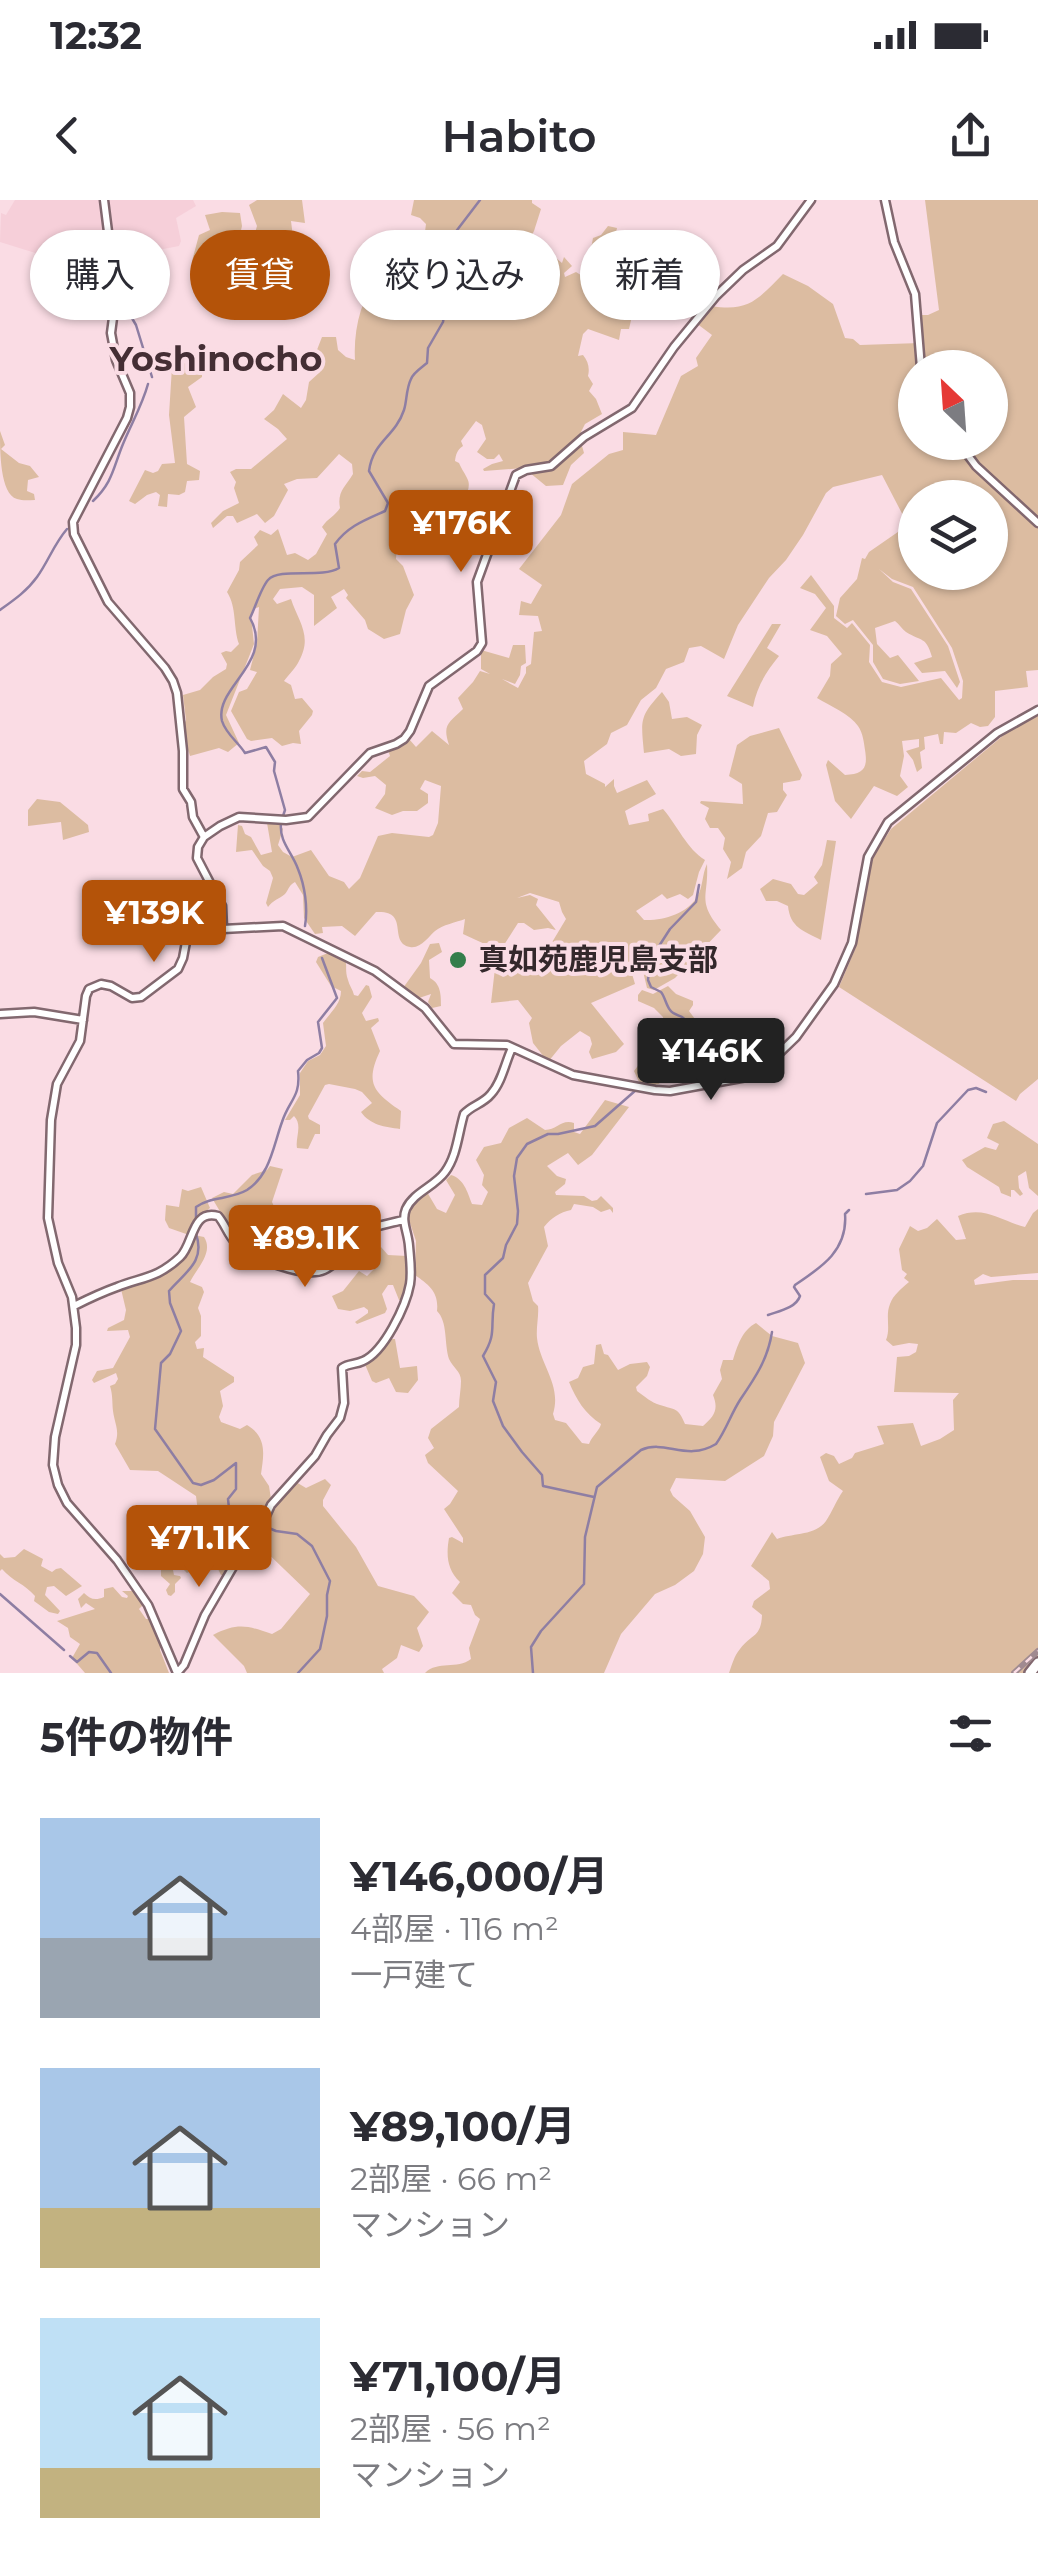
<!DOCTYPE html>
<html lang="ja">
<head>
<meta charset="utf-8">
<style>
  body { margin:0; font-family:Montserrat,"Noto Sans JP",sans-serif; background:#f7f7f7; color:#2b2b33; height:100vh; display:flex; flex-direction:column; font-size:38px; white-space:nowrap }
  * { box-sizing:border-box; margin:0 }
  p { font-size:32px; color:#7c7c81 }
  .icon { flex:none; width:55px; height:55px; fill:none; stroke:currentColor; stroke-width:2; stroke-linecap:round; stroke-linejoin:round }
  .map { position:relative; height:1473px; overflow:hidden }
  .drawer { display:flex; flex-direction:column; background:#fff; flex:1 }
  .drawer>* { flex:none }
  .guide { position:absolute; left:30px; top:30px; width:980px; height:90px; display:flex; gap:20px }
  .needle { width:65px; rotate:335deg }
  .tools { position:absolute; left:898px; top:150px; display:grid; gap:20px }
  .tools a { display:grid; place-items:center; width:110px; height:110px; border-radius:50%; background:#fff; box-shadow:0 2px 8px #0004; font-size:50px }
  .price { position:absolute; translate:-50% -85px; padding:0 22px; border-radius:10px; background:#b45309; color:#fff; font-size:32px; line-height:65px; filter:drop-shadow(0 2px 5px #0008) }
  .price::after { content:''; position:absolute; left:50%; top:60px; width:30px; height:22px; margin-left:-15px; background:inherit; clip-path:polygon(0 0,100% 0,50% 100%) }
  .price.selected { background:#222; color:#fff }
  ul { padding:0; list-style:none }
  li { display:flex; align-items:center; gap:30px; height:250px; padding:0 40px }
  li span { display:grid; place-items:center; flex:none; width:280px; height:200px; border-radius:0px; color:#555 }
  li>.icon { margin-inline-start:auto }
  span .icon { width:120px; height:120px; fill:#fffc; stroke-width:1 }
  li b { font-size:42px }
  h2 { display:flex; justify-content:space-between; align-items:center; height:120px; padding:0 40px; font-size:42px }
  .tag { padding:0 35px; border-radius:45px; background:#fff; box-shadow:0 2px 8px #0004; font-size:35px; line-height:90px }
  .tag.selected { background:#b45309; color:#fff }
  .status { display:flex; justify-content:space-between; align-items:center; height:70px; padding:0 50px; background:#fff; direction:ltr }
  .status svg { height:28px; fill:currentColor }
  header { display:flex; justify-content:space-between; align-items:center; height:130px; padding:0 40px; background:#fff; font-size:45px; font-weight:600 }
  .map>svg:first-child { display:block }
  .built { fill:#f6cfd9 }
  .green { fill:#dcbca1; fill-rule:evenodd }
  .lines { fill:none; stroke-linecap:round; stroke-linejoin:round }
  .stream { stroke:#8e7ea3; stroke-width:2.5 }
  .secondary-casing { stroke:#82686f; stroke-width:11 }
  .highway-casing { stroke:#82686f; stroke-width:14 }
  .secondary { stroke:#fff; stroke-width:6 }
  .highway { stroke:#fff; stroke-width:9 }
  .rail-casing { stroke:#a08a90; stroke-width:6 }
  .rail { stroke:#fadce4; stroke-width:2.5; stroke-dasharray:8; stroke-linecap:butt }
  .poi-dot { fill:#347e4b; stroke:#fadce4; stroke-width:4 }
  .labels { text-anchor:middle; stroke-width:8; stroke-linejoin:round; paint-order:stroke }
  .poi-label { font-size:30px; font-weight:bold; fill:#33282b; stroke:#fadce4; text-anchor:start }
  .quarter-label { font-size:35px; font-weight:bold; fill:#442e34; stroke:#fadce4 }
</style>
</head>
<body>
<div class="status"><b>12:32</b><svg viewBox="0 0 49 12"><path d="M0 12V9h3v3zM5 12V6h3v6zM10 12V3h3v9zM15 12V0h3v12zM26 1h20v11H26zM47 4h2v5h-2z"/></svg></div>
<header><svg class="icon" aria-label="back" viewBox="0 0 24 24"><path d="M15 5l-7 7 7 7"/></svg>Habito<svg class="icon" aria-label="share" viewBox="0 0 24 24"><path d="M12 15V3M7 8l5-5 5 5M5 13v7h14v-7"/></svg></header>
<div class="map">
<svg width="1038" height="1473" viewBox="0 0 1038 1473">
  <rect width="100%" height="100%" fill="#fadce4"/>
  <!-- built -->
  <path class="built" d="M15 0H101L108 58 86 66H77L0 42 1 13 6 15Z
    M108 0H193L196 6 176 18 181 41 179 46 116 58 113 49Z"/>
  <!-- green -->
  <path class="green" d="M257 0H302L305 23 291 21 293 37 298 45H291L288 57 252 43 257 26 249 5Z
    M414 0H532V3L541 9 534 31 522 54 534 63 526 64 520 68 490 103 494 112 508 119 510 116 508 109 517 96 510 90 525 67H550L556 58 562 63 564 57 572 66 564 73 565 77 576 72 595 84 605 78 584 71 581 65 589 59 593 38 601 35 608 26 617 28 614 43 618 48 622 36 627 37 640 64 639 86 629 129H621L619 140 588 129 583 134 578 156 583 155C588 161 590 168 588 176L593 184 589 191 596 199 602 214 585 224 577 240 582 246 584 253 571 265 563 285 546 286 524 268 484 271 483 269 492 264 503 261 499 254 494 259H487L477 252 486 239 482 225 476 221 461 241 463 246C457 250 456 254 455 261L459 263C461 268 464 272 467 278 474 290 459 306 452 316L435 312 411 326 415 332C404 338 396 347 396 359L403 366 414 395 406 410 400 434 384 439 368 429 365 420 346 398 348 395 344 389 331 397 337 408 314 426V395L302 387 280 389 273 399 277 404 291 399C298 421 313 436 299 461 296 468 289 474 284 481L291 485 295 499 302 498 313 511 312 515 299 531 301 544 293 543 282 546 272 538 251 541 247 539 231 511 239 492 247 489 257 472 250 470 257 443 259 407 253 409 251 416 254 444 226 515 239 543 228 552 219 548 190 556 182 529 186 520 183 495 200 490 213 477 226 469 227 464 221 453 226 451 231 452 239 444C233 428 237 407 227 392L239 370 240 362 258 345 254 337 260 330 271 335 278 329 287 355 295 353 308 360 316 354 327 334 322 327C328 318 335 316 340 308 337 292 345 287 353 274L352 264 339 254 317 278 297 279 284 284 288 290 274 316 265 323 257 314 237 323 233 316H227L213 328 211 323 223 311 239 303 234 288 236 282 230 272 236 269H251L287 239 278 229 264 219 274 210 283 194 301 208 306 200 309 182 320 172 315 168 321 159 315 155 322 137H336L338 150 346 157 355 160C354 143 356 126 361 110 364 102 369 96 369 87L358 80 356 61C363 64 367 62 374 64 383 66 385 72 395 72L403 61 400 36 424 39 426 24 420 18 411 15Z
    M925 0H1038V470L1026 471 1028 487 995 491V517L988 526 980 527 971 523 956 533 944 532 943 544H940L938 534 924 537 925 549 920 552 922 568 917 572 913 560 906 551 919 547V539L902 541 904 556 900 576 908 587 897 596 874 586 851 619 835 601 826 565 828 560 845 575C864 574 868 568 865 550 864 543 863 533 858 526 850 514 830 506 817 498L830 476 831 464 842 454 827 436 810 430 826 408 815 394 800 388 811 375 834 406V418L847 428 852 423 870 445 869 462 882 482 901 487 941 478 959 500 962 498 963 481 952 448 913 387 892 379 879 369 893 382 911 389 948 446 960 482 957 488 945 471 922 473 914 463 932 457C926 436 922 442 906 432 902 429 899 424 895 421L875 428 877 444 890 458 898 455 919 481 900 484 883 479 873 462V445L853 420 845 424 836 416 840 398 857 379 862 358 865 359 869 352 908 325 882 275 833 287 826 293 803 335 786 360 769 378 738 425 724 459 701 446 689 448 684 462 666 469 656 488 641 500 627 525 611 533 607 544 584 561 586 574 605 584V587L614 579V586L617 593 647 580 656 594 625 611 629 625 649 621 648 614 663 609C677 625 687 649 705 660L699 672 693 695 688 699 680 694 667 699 662 694 636 711 644 720C662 721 687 714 697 697 703 688 702 674 707 664 709 697 696 700 721 730L675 778 654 790 647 788 642 767H630L635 784 591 803 624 844 616 852 592 859 589 852 592 844 590 837 580 831 561 846 548 862 533 843 529 823 532 818 518 800 491 803 495 768 503 759 516 764 528 745 548 749 566 719 562 712 559 702 530 693 517 698 530 695 538 699 536 705 556 730 548 728 534 730 524 723H518L504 745 489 746 463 734 465 719C457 722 442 725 435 731 429 736 421 749 410 747 387 742 411 710 376 712L355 736 342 726 322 727 323 733 315 734 304 718 303 695 295 682C289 685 289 689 285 694 279 699 273 700 268 707L266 703 273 678 270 671 263 666 252 650 236 652 238 625 242 626 245 634 251 637 261 655 272 652 267 623 280 625 283 629 278 645 283 652 292 657 311 650 329 676 344 682 349 689 360 678 378 636 392 633 429 637 433 635 438 623 441 586 425 580 420 589 428 594V603L417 611H403L392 615 375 608 385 594 386 585 375 576 363 578 357 576 362 571 370 572 390 556 388 550 409 539 416 547 432 531 449 545C442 524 449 523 463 509L458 498 473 482 480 471 490 474 481 469V450L509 458 513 445H525L526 463 521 466 520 475 515 484 502 479 518 488 526 473V467L531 464 534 432 542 431 538 416 519 415 521 401 531 404 542 385 519 369 561 315 572 284 609 254 623 250V232L656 235 681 176 698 166 696 158 712 135 696 123 711 106C749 112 757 100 783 74L808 86 833 104 845 138 853 139 860 145 920 143 921 115H928L939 110ZM915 168H990V242H915ZM915 298H990V372H915Z
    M222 12 240 13 242 26 235 57 212 56 206 58 204 65 206 79H198L192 61 199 35 210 30 205 15Z
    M173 151H181L182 163 198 165 202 171V177L188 187 196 207 184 217 187 264 200 271 199 280 187 281 185 292 179 295 168 294 167 307 158 306 160 295 156 292 147 295 135 304 129 301 145 270 153 273 158 271 162 264 175 263 169 215Z
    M0 231 5 245 1 249 19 263 30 266 39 277 28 280 27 291 34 294 35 300C29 300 23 301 17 299 0 294 0 252 0 231Z
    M772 424H781L767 448 779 456C766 472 757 486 753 507L727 496Z
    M662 492 669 502 672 519 687 517 702 525 697 535 696 554 681 556 669 549 644 553C641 520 639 517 662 492Z
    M1038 512V879L1020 894 1016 901 839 787 856 747 873 657 891 629 1017 524Z
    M779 528 802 575 800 580 783 583V590L787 595 777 612 768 613 761 636 746 652 742 668 727 679 731 662 723 649 725 638 718 628H710L705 619 709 608 700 603 701 601 743 604 742 584 729 576 737 545 750 536Z
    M37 599 60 602 88 625 89 632 63 640 61 622 28 626V610Z
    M827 640 836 641 821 740C803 731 790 727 788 706L777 701H766L760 689 773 679 791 684 798 694 804 695 818 683 814 677 822 665Z
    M439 743 442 752 429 760 430 778C441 784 441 795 441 806L432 808 428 802 431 794 416 799 403 788 421 763 430 744Z
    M328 753C355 760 342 763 348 780 349 785 353 790 354 795L358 796 366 785 369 786 372 797 362 813 366 821 378 818 379 821 371 828 380 851C365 883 373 892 401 911L400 929C385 927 370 925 361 912L372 903 362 892 355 889 329 884 325 885 308 916 309 919 320 925V934H315L308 949 297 948C295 938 303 925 294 916L290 920H285L300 895V873L308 861 320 855 326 846 323 823C330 813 341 804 341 791L331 786 316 762 318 757Z
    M668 786 676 794 693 801V805L689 811 695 819 681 853 705 864H713L717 879 707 880 681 867 667 870 659 884 651 886 639 882 634 871 640 863 662 852 665 846 663 817 654 808 638 801V795L642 790 653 794Z
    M605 900 629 907 592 955 578 965 568 953 547 966 557 976 566 979 565 984 555 992 556 995 584 996 592 1001 597 1000 601 996 613 1008V1013L610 1009 601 1012 593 1007 574 1004 571 1010C560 1012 551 1018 544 1027L548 1046 528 1083 533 1101 538 1106C539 1116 536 1127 537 1138 540 1165 562 1185 553 1214L555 1220 566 1223 582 1243 589 1244C592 1236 600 1230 601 1224 585 1214 576 1199 569 1182L578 1178 583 1167 594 1164 596 1145 601 1144 604 1154 608 1155 618 1170 630 1164 647 1162 650 1167 647 1176 636 1187 637 1191C644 1196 652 1203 660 1205 675 1210 678 1207 685 1224L703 1226C714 1216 719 1210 713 1195L722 1179 720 1170 723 1160H733C737 1147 742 1130 756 1123L772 1136 798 1143 805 1163 774 1222 773 1236 764 1256 725 1281 676 1278 670 1290 673 1296 690 1311 705 1337 703 1354 694 1371 675 1385 655 1394 621 1434 604 1473H425C438 1460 457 1470 471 1459L469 1448 480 1419 475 1415 471 1405 463 1404 452 1393 460 1382C447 1370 446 1355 449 1338L452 1337 463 1343V1338L444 1309 450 1304 458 1291 428 1263 425 1255 434 1248 428 1238 431 1229 459 1207C459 1198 461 1189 461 1181 461 1171 453 1168 449 1159 444 1143 448 1122 437 1111 439 1092 429 1085 415 1075L416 1041 408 1017 413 1004 427 992 437 1009 446 1013 455 995 446 980 451 975C464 979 467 991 472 1004L482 1005 488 992 482 985 484 975 476 960 484 947 501 943 509 928 527 918 545 930C557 930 561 919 574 923V932L580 934Z
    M1004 921 1038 944V996L1029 988 1026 971 1018 976 1019 988 1023 994 1020 996 1014 990H1011V997L1001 993 999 987 967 967 962 960 985 947 996 950 999 944 987 938 993 924Z
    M270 966 283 969 272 1002 281 1022 289 1027 291 1034 289 1037 285 1036 250 1018H243L233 1031 231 1030 212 998 224 992 233 994 252 975 267 970Z
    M201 987 210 1008 193 1021 189 1035 169 1028 165 1020 166 1005 179 1007 182 989 188 991Z
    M1038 1009V1073L991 1077 983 1074 974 1080 975 1085 1013 1080H1038V1473H729C732 1465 734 1456 740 1449 752 1433 761 1438 762 1415L752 1407 754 1401 770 1389 769 1381 751 1366 772 1332 777 1339C792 1333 815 1336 826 1321 832 1312 836 1301 843 1291L829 1281 820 1257 826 1253 834 1256 839 1264 852 1258 855 1253 884 1244 877 1226 913 1223 921 1246 940 1239 954 1230 953 1200 959 1193 894 1192 897 1157 909 1156 916 1152 918 1144 909 1143 893 1146 886 1140C891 1128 885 1116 890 1104 893 1095 902 1088 909 1082L904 1078 907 1074 902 1070 899 1049 910 1026 918 1031 927 1028 937 1019 956 1040 966 1039 958 1016C984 1005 1001 1021 1025 1027L1033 1013Z
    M194 1035 204 1037C214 1052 197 1068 190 1082L202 1087 204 1092 198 1108 201 1116V1136L195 1142 197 1149 204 1148 203 1157 234 1177V1182L220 1191 223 1206 219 1217 221 1222 240 1229 247 1225C267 1237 264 1254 261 1274L269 1286 271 1299 261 1315 255 1333 225 1376 221 1375 217 1367 210 1359C200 1360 196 1370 187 1373L177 1363 172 1365 174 1375 180 1376 181 1378 175 1384V1392L171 1396 168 1395 166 1390 170 1384 161 1376V1352L165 1346C176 1343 183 1338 194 1344L200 1339 199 1333 194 1328 198 1312 196 1296 158 1271 130 1270 115 1244C120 1231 115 1225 113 1211 112 1202 113 1196 110 1186L115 1184 118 1179 116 1173 94 1183 92 1180 97 1171 113 1168 130 1137 128 1130 107 1131 108 1128 124 1120 126 1110 121 1089 152 1079 182 1059 186 1055Z
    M381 1047 388 1055 407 1056 408 1076 402 1100H399L393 1085H388L382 1094 387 1109 385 1113 357 1124 355 1122 368 1113V1110L364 1107 350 1111 338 1109 332 1096 343 1091 359 1071 367 1076 378 1065 376 1054Z
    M389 1139H395L400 1168 417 1166 418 1180 408 1193 396 1192 389 1178 376 1183 372 1181 364 1162Z
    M325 1279 331 1285 323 1300V1306L356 1347 378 1386 414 1396 429 1412 417 1428 423 1446 419 1452 401 1445 397 1458 382 1469 384 1473H247L244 1466 213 1435C237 1423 246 1425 272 1434L281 1429 310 1394 258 1344 271 1310 296 1282 306 1288Z
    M24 1349 43 1359 41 1366 52 1372 56 1369 61 1368 82 1386 66 1396 54 1386 47 1387 45 1395 60 1411 58 1414 49 1412 34 1401 35 1396C25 1384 12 1381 2 1369L0 1371V1354L4 1358 15 1357Z
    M113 1387 122 1397 127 1398 128 1396 122 1391H134L143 1405 139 1409 146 1419H150L160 1441V1450L169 1473H85L72 1458 80 1444 70 1437 68 1428 57 1421 95 1409 86 1403 81 1408 78 1399 84 1393C90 1399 95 1401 104 1397V1389Z"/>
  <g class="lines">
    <!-- stream -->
    <path class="stream" d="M123 103 136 125 152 177
      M93 301C113 282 113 268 123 244 131 224 142 206 148 184
      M0 410C14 400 27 391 37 377 48 362 54 344 67 329
      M283 616 285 610 274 571 275 562 266 547 245 553C238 542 226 534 222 521 214 487 275 463 250 418 255 408 261 388 268 380 280 367 321 379 339 368L335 344C348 326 365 320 385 311L388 303 369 271C373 241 395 237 404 210 407 201 406 189 411 179 413 173 421 168 427 163L428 148 443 122 446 101 459 76 460 65 451 38 480 0
      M281 623C279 642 292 652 298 669 305 686 308 708 305 726
      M646 883 657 866 672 861 673 837 686 826C686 813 676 818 670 810 666 805 665 797 661 792L651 787 648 780 650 760 670 729 696 702 699 685
      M866 994 897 990 910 981 923 966 937 923 968 890 976 888 986 892
      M196 1021V1007C211 996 230 1000 247 990 270 975 273 947 282 922 289 900 301 897 298 871L307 860 319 853 322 848 318 822 337 798 322 758
      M196 1034C206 1062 184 1073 169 1091L170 1103 181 1131 170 1154 161 1163 155 1229 193 1283 201 1285 214 1280 236 1263V1289L228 1299 229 1308 233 1313 276 1331 297 1334 312 1346 330 1381 327 1395V1416L320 1449 298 1473
      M768 1115C779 1111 796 1108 800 1096L794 1087 795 1085C822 1067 848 1050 845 1014L849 1010
      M594 1297 543 1286 542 1275 522 1252 503 1226 493 1201 496 1182 483 1156C497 1133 490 1128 494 1104L485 1094V1075L503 1058 506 1045 517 1024 518 1011 514 976 517 958 527 944 548 934H558L595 926 636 890
      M0 1394 64 1450
      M70 1456 77 1462 89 1452 97 1453 111 1473
      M533 1473 531 1447 541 1431 584 1384 585 1337 597 1287 641 1250C666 1239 686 1262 716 1244 726 1230 731 1214 740 1200 755 1178 768 1159 772 1132"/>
    <!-- secondary casing -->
    <g class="secondary-casing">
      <path id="secondary" d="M104 0 116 95 111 133 116 160 130 193V207L127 218 73 322 74 334 108 402 165 468 173 481 177 493 183 551V589L191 602 193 617 204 637
        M885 0 894 42 915 94 921 168
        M958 242 976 266 1038 323
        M223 729 222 706 197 658 198 647 204 637 220 626 239 617 286 620 308 617 370 553 396 544 404 539 410 531 429 486 477 451 482 443 477 382 516 275 526 270 551 266 584 237 632 208 674 147 716 96 743 70 777 46 811 0
        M0 814 34 812 83 820
        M74 1106C88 1099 103 1092 117 1087 143 1077 158 1078 180 1057 194 1044 191 1009 218 1016 225 1024 228 1035 235 1042 249 1057 304 1079 324 1070 339 1063 347 1048 358 1037 369 1026 388 1024 403 1020
        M177 1473 148 1405 117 1360 67 1303 58 1285 53 1265 55 1237 76 1145V1128L72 1097 58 1063 48 1018 51 920 57 884 80 841 86 796 89 789 101 784 111 786 132 798 141 797 178 769 183 758 186 742 197 733 223 729 283 726 375 771 425 808 454 844 507 845 573 875 655 890 670 891 752 876 766 866 796 837 834 784 852 743 868 657 888 622 997 533 1038 510
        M177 1473 184 1465 205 1415 233 1367 253 1344 271 1305 315 1256 327 1235 340 1218 344 1203 342 1168C349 1163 355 1165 363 1161 384 1152 406 1106 410 1084 412 1072 410 1058 409 1046 408 1032 401 1021 406 1009 414 992 434 987 445 972 457 956 458 934 464 914 472 905 483 904 491 894 502 882 505 863 512 848"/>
    </g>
    <!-- highway casing -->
    <g class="highway-casing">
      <path id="highway" d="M1030 1473 1038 1463"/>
    </g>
    <!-- secondary -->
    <use href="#secondary" class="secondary"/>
    <!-- highway -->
    <use href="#highway" class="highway"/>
    <!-- rail casing -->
    <g class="rail-casing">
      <path id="rail" d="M1014 1473 1038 1451"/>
    </g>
    <!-- rail -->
    <use href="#rail" class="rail"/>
  </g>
  <!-- markers -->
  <circle class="poi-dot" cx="458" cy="760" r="10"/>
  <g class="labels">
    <!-- poi labels -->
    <g class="poi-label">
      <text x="478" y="770">真如苑鹿児島支部</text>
    </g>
    <!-- quarter labels -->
    <g class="quarter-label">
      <text x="216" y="171">Yoshinocho</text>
    </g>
  </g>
</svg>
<div class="tools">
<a><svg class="needle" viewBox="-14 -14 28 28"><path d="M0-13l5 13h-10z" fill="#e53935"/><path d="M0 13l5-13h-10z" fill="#7c7c81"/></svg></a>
<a><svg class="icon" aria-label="layers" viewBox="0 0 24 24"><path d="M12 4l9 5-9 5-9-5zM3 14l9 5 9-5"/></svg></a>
</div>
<b class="price" style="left:461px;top:375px">¥176K</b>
<b class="price" style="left:154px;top:765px">¥139K</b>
<b class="price selected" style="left:711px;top:903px">¥146K</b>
<b class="price" style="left:305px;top:1090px">¥89.1K</b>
<b class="price" style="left:199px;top:1390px">¥71.1K</b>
<div class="guide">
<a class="tag">購入</a>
<a class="tag selected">賃貸</a>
<a class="tag">絞り込み</a>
<a class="tag">新着</a>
</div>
</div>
<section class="drawer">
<h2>5件の物件<svg class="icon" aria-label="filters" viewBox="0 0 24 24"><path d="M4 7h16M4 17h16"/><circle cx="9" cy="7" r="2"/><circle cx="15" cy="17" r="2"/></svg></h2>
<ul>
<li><span style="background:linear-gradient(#a9c7e8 60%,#9aa5b1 0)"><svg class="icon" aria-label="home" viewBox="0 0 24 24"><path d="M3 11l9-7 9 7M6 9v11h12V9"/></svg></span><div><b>¥146,000/月</b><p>4部屋 · 116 m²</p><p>一戸建て</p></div></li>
<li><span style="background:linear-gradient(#a9c7e8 70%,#c2b280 0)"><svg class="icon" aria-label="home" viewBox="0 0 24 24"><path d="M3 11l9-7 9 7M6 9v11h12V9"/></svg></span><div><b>¥89,100/月</b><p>2部屋 · 66 m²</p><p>マンション</p></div></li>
<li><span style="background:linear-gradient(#bfe0f5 75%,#c2b280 0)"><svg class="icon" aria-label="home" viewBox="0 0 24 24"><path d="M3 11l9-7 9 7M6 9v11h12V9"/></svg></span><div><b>¥71,100/月</b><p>2部屋 · 56 m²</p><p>マンション</p></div></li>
</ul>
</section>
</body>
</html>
